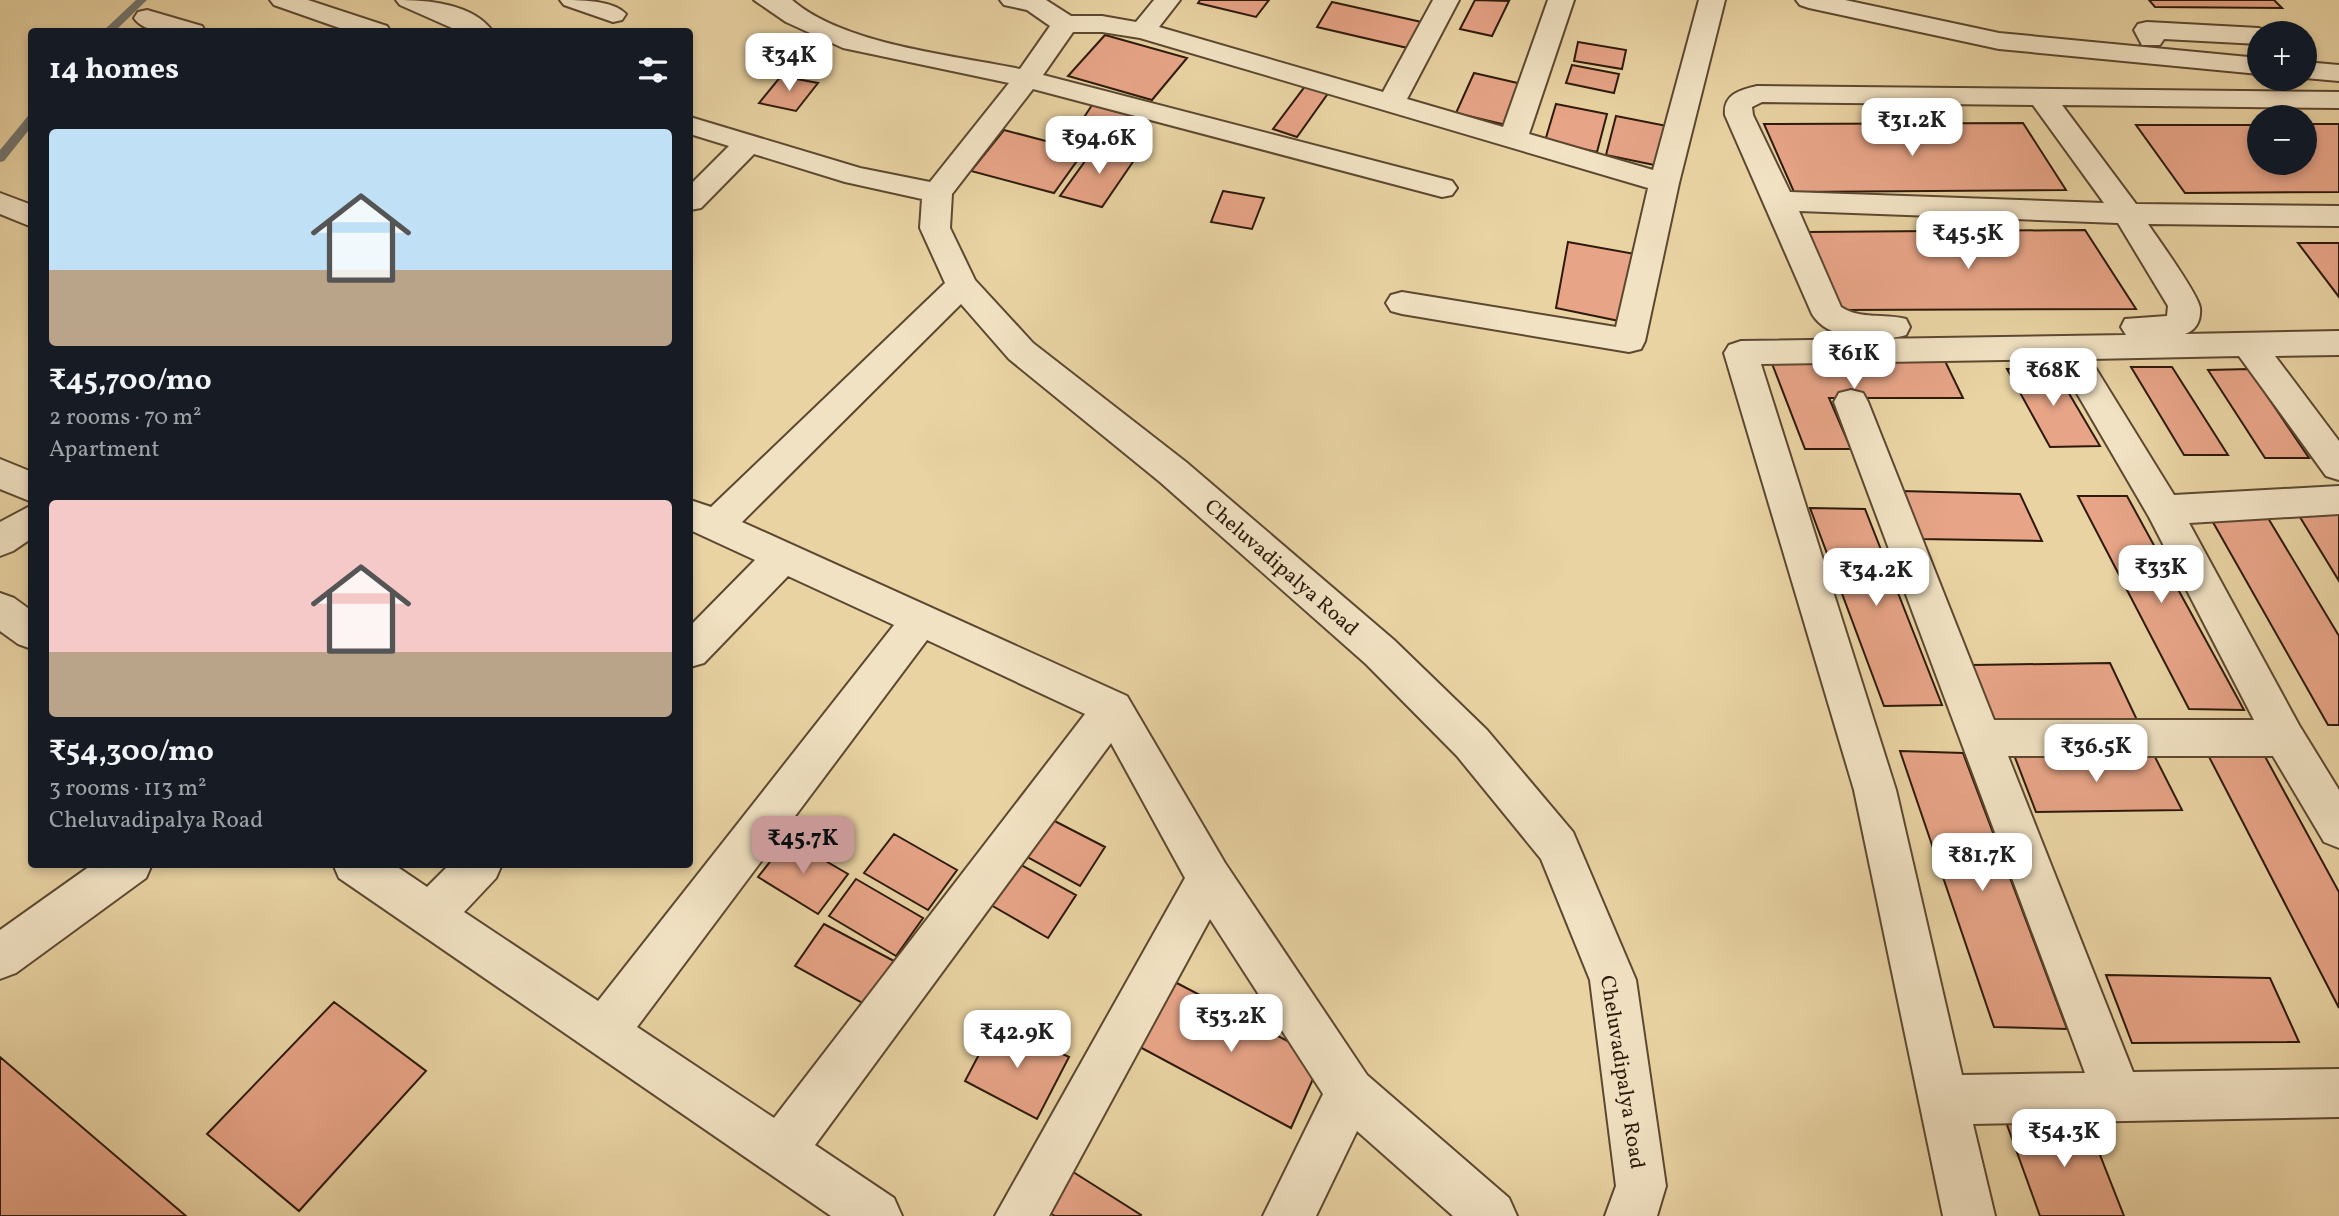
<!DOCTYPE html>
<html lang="en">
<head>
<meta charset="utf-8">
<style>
  body { margin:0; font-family:Vollkorn,serif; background:#242831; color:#f1f3f6; height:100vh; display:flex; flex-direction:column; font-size:26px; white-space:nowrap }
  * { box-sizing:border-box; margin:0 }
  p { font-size:23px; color:#9ea1a6 }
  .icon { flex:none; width:38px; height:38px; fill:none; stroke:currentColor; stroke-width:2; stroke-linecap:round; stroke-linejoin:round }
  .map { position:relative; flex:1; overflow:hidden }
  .drawer { position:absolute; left:28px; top:28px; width:665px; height:840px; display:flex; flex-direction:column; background:#171b24; border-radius:7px; box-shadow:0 4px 10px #0003 }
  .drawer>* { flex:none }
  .fabs { position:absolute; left:2247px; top:21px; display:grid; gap:14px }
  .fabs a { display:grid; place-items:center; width:70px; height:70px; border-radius:50%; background:#171b24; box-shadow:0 4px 10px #0003; font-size:35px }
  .price { position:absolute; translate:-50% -60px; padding:0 16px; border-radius:14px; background:#fff; color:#222; font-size:23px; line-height:46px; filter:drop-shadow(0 2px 4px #0008) }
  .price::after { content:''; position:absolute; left:50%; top:42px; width:21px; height:16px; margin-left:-10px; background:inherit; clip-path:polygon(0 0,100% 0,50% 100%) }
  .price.active { background:#c59692; color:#111 }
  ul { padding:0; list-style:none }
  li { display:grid; align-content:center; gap:14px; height:371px; padding:0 21px }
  li span { display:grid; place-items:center; height:217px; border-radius:7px; color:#555 }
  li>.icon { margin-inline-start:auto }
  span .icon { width:126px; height:126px; fill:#fffc; stroke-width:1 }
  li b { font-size:30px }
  h2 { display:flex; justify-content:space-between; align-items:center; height:84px; padding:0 21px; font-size:30px }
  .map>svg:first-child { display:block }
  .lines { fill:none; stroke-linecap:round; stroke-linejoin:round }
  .stream { fill:#717670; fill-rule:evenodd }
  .building { fill:#e7a487; stroke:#2d1a0b; stroke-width:2 }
  .minor-casing { stroke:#5c4831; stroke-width:4 }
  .minor { fill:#f1e2c3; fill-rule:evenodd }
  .labels { text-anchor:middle; stroke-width:5; stroke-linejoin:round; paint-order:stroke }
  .street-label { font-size:21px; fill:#2d1a0b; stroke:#f1e2c3 }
</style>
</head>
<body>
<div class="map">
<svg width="2339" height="1216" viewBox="0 0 2339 1216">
  <rect width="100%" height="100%" fill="#e9d3a3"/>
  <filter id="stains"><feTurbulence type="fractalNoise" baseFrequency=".00286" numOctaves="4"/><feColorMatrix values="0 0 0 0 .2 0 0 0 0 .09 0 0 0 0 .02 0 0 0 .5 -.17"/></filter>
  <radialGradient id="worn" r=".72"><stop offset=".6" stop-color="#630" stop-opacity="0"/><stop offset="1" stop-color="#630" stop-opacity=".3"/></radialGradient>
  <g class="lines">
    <!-- stream -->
    <path class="stream" d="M136 0H147L114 32H102Z
      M32 115V126L4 161 0 162V150L28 116Z"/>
  </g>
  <!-- building -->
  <path class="building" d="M1200 0H1269L1256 17 1198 3Z
    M1475 0 1509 1 1492 36 1460 29Z
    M2149 0H2274L2282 8 2155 7Z
    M1332 2 1426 23 1412 49 1317 27Z
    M1105 35 1187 58 1152 100 1068 76Z
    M1578 42 1626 50 1622 69 1574 61Z
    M1572 65 1619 74 1614 93 1566 83Z
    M1474 73 1522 84 1506 125 1456 113Z
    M781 76 818 83 796 111 759 103Z
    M1306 85 1329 92 1297 137 1273 129Z
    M1556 104 1607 114 1597 152 1545 141Z
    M1092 105 1135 114 1118 144 1073 134Z
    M1616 116 1672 127 1664 167 1606 155Z
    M2023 123 2066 190 1794 192 1764 124Z
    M2305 124H2339V192L2185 193 2136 125H2259V163H2305Z
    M1004 130 1084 151 1054 193 971 171Z
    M1096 146 1137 156 1102 207 1060 196Z
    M1223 191 1264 198 1252 229 1211 222Z
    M2085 230 2136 309 1841 310 1806 232Z
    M1568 242 1635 254 1624 322 1556 308Z
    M2298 243H2339V297Z
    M1771 361H1945L1963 398H1829L1851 449H1805Z
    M2131 367H2172L2228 455H2184Z
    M2054 368 2100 446 2050 447 2007 369Z
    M2249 369 2309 458H2265L2208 370Z
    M1900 491 2020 494 2042 541 1919 539Z
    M2078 496H2127L2244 710 2189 709Z
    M1810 508 1865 509 1942 705 1884 706Z
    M2295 509H2339V581Z
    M2210 517 2268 518 2339 636V725H2328Z
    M2110 663 2137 720 1994 719 1972 665Z
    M1900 751 1963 753 2067 1029 1994 1027Z
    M2206 751H2262L2339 892V1008Z
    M2014 755 2155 757 2182 810 2036 812Z
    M1043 815 1105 847 1080 886 1018 852Z
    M894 834 957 870 928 910 864 873Z
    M788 839 848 874 818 914 758 877Z
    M1012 860 1076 895 1048 938 984 901Z
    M856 879 923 918 896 956 829 916Z
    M824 924 894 961 866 1005 795 966Z
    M2106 975 2270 978 2299 1042 2132 1043Z
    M1173 981 1322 1059 1291 1128 1138 1046Z
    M334 1002 426 1071 299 1211 207 1134Z
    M996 1022 1069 1057 1037 1119 965 1081Z
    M0 1057 186 1216H0Z
    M2006 1122H2087L2124 1216H2040Z
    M1070 1170 1141 1215 1140 1216H1055L1046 1211Z"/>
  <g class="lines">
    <!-- minor casing -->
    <g class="minor-casing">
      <path id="minor" d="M270 0H308L387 26 391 32H351L274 5Z
        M396 0C427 0 473 3 493 32H461L400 5Z
        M560 0C580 0 613 0 626 14L622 20 613 22 564 5Z
        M754 0H792C844 45 953 55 1020 69L1050 26 1027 10 1004 5 1000 0H1046L1071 16H1102L1136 22 1154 0H1180L1159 27 1383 92 1433 0H1459L1407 99 1503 127 1548 0H1574L1529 134 1653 170 1699 0H1725L1679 183 1645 341 1641 349 1629 352 1402 314 1391 311 1386 303 1391 295 1402 292 1616 327 1648 188 1140 38 1102 32H1073L1043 75 1452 181 1457 188 1452 195 1442 197 1033 89 952 194 950 228 975 280 1033 343 1186 462 1394 640 1487 730 1573 832 1636 980 1666 1186 1657 1216H1605L1616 1186 1590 980 1541 859 1457 756 1366 664 1160 482 1009 359 961 304 742 522 1127 696 1225 863 1367 1075 1509 1198 1517 1216H1453L1357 1131 1316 1216H1263L1323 1094 1210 919 1049 1216H995L1185 878 1111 743 815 1145 894 1198 902 1216H831L339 878 333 864H393L427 887 450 864H502L496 878 464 912 598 1001 894 625 788 576 704 663 690 667V626L755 560 690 530V500L711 507 945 283 920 228 922 199 845 182 754 154 701 208 690 210V185L729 146 690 134V117L860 168 930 182 1009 83 843 48 786 22ZM927 640 1085 714 774 1118 637 1027Z
        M1796 0H1845L1999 33 2259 58V74L1999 49 1809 8 1800 5Z
        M147 10 202 26 206 32C186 32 147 37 134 18L138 12Z
        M2147 22 2259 28 2270 33H2259V44L2164 39 2160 45H2142L2134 30 2138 24Z
        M2305 62 2339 65V81L2305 78Z
        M1757 86 2339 92V108L2062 105 2136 204 2339 206V226L2148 224C2158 239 2199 295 2200 308 2201 321 2196 330 2185 334L2339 331V355L2275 356 2339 441V480L2326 476 2239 356 2090 359 2174 495 2339 486V514L2189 523 2299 725 2339 790V848L2324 842 2273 756H2008L2133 1072 2339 1069V1117L1973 1124 1995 1216H1943L1854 790 1724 353 1729 345 1741 341 2126 335 2121 327 2125 319 2167 316 2168 306 2118 223 1799 211 1841 307C1861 320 1884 313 1906 319L1910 327 1906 335C1878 343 1828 341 1812 314L1725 115C1723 95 1739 90 1757 86ZM1762 102 2033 105 2104 203 1790 192 1753 115 1752 107ZM2057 359 2149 517 2254 720H1994L1868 402 1863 393 1851 390 1839 393 1834 402 2085 1073 1962 1075 1896 790 1761 364Z
        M0 193 32 205V227L0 214Z
        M0 459 32 472V502L0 489Z
        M32 505V538L13 551 0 556V522Z
        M0 593 14 598 32 611V649L18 644 0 631Z
        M93 864H152L146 878 16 973 0 979V930Z"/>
    </g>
    <!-- minor -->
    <use href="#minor" class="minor"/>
  </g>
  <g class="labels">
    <!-- street labels -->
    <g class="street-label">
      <text transform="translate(1282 567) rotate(41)" y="7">Cheluvadipalya Road</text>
      <text transform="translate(1623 1072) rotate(81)" y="7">Cheluvadipalya Road</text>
    </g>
  </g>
  <rect width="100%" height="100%" filter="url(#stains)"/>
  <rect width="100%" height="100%" fill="url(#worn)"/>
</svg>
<div class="fabs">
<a>+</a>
<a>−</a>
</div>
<b class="price" style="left:789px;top:93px">₹34K</b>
<b class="price" style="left:1912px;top:158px">₹31.2K</b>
<b class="price" style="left:1099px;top:176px">₹94.6K</b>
<b class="price" style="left:1968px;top:271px">₹45.5K</b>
<b class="price" style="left:1854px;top:391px">₹61K</b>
<b class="price" style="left:2053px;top:408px">₹68K</b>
<b class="price" style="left:2161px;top:605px">₹33K</b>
<b class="price" style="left:1876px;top:608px">₹34.2K</b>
<b class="price" style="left:2096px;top:784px">₹36.5K</b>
<b class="price active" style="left:803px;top:876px">₹45.7K</b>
<b class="price" style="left:1982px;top:893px">₹81.7K</b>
<b class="price" style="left:1231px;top:1054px">₹53.2K</b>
<b class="price" style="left:1017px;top:1070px">₹42.9K</b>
<b class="price" style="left:2064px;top:1169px">₹54.3K</b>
<section class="drawer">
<h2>14 homes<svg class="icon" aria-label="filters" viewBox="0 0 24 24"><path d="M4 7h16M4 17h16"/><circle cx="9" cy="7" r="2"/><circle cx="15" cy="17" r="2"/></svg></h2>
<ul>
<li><span style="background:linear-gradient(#bfe0f5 65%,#b9a48a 0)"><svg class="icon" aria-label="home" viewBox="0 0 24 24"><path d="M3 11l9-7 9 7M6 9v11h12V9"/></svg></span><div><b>₹45,700/mo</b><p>2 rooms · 70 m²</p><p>Apartment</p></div></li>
<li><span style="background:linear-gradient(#f6c9c9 70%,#b9a48a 0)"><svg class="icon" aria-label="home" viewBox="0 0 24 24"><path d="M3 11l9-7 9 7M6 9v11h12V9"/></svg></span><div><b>₹54,300/mo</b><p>3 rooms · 113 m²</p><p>Cheluvadipalya Road</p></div></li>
</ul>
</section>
</div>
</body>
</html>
